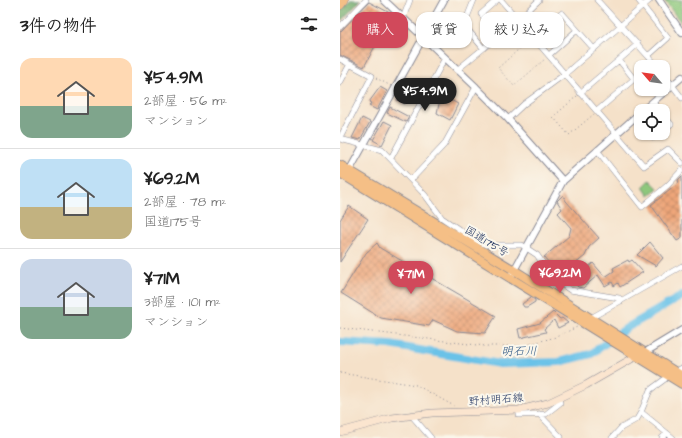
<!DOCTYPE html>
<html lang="ja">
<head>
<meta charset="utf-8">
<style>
  body { margin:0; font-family:"Architects Daughter","Klee One",sans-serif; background:#f6f6f6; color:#222; height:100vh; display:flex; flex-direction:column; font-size:15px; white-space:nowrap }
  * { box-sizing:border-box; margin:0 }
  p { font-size:13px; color:#767676 }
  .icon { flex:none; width:22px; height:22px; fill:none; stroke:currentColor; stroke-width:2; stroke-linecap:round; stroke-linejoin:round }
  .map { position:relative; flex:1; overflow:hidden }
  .sheet { display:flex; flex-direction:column; background:#fff; width:340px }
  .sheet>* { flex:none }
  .top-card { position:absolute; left:12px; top:12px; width:270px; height:36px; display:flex; gap:8px }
  .needle { width:26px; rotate:298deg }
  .tools { position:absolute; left:294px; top:60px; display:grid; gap:8px }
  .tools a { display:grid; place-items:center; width:36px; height:36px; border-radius:8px; background:#fff; box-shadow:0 1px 3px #0004; font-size:20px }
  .price { position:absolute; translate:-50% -34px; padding:0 9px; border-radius:14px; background:#d1495b; color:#fff; font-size:13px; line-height:26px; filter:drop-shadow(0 1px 2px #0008) }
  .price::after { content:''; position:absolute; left:50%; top:24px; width:12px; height:9px; margin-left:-6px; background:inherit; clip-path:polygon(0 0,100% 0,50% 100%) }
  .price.selected { background:#222; color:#fff }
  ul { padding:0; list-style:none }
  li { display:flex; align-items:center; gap:12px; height:100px; padding:0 20px }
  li+li { border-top:1px solid #e0e0e0 }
  li span { display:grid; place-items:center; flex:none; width:112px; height:80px; border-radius:12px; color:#555 }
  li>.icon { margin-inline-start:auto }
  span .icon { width:48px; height:48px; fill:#fffc; stroke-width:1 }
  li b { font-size:17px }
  h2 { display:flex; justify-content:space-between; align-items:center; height:48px; padding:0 20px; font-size:17px }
  .chip { padding:0 14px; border-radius:12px; background:#fff; box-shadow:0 1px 3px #0004; font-size:14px; line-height:36px }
  .chip.selected { background:#d1495b; color:#fff }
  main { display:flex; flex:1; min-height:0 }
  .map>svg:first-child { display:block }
  .forest { fill:url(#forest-firs); stroke:#466e64 }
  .park { fill:#8ec77b; stroke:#547b6c }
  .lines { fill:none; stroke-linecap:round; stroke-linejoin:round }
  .river { stroke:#6ac2e8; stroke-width:8 }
  .building { fill:url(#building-cross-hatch) }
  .minor-casing { stroke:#888894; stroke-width:6 }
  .tertiary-casing { stroke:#888894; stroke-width:8 }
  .secondary-casing { stroke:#888894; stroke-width:8 }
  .trunk-casing { stroke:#888894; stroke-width:10 }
  .motorway-casing { stroke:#888894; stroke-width:10 }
  .path { stroke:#888894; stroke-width:1; stroke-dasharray:1 3; stroke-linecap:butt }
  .minor { stroke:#fff; stroke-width:5 }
  .tertiary { stroke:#fff; stroke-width:6 }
  .secondary { stroke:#fbe5cf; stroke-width:7 }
  .trunk { stroke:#f5bf86; stroke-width:8 }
  .motorway { stroke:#f5bf86; stroke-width:9 }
  .labels { text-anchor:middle; stroke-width:4; stroke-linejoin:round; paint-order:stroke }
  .street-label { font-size:11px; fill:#1b2f5e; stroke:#fbf7ec }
  .water-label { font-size:12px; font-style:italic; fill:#335b87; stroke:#fbf7ec }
</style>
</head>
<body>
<main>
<section class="sheet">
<h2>3件の物件<svg class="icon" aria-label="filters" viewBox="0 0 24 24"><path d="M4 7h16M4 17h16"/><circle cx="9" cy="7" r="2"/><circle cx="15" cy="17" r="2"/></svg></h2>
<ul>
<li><span style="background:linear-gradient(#ffd9b3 60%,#7fa58c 0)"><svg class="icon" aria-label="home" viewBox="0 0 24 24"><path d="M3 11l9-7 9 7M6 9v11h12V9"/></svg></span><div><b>¥54.9M</b><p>2部屋 · 56 m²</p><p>マンション</p></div></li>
<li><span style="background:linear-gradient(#bfe0f5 60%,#c2b280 0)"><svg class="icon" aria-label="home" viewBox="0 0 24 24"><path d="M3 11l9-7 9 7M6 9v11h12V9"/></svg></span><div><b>¥69.2M</b><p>2部屋 · 78 m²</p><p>国道175号</p></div></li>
<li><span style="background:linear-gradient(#c9d6e8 60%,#7fa58c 0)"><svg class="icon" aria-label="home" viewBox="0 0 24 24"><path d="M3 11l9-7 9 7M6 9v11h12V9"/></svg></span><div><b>¥71M</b><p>3部屋 · 101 m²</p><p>マンション</p></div></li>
</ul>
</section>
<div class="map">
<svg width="342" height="438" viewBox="0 0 342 438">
  <defs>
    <pattern id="forest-firs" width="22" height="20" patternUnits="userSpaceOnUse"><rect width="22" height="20" fill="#72ac6b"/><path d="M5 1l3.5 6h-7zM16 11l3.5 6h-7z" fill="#5d8c5b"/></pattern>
    <pattern id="building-cross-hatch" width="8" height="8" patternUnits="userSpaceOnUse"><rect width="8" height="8" fill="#eea679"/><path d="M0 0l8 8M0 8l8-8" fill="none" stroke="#c08866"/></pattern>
  </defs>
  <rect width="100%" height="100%" fill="#fbf7ec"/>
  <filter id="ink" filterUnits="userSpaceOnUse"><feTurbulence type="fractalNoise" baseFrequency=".025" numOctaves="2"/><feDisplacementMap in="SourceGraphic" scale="8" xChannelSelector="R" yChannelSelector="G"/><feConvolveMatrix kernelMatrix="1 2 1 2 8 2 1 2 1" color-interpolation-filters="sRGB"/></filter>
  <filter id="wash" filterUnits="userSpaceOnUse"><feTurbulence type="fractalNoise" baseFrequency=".012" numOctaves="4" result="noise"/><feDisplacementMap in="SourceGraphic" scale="16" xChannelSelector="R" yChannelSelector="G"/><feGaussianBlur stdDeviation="0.9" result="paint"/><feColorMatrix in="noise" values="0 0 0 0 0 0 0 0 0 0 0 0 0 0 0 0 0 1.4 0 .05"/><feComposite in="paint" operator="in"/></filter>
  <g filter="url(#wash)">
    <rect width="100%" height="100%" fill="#f5e1c9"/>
    <!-- forest -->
    <path class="forest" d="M10 0H21L0 22V11Z"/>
    <!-- park -->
    <path class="park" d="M324 0H342V24Z
      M310 180 318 188 309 196 303 187Z"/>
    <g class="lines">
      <!-- river -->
      <path class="river" d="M0 342 50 345 160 364 219 362 251 354 288 327 342 296"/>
    </g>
    <g id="blocks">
      <!-- building -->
      <path class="building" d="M29 2 52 14 24 67 0 55V32Z
        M66 83 73 89 65 104 57 100Z
        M40 87 47 91 37 110 29 106 31 103 29 102Z
        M105 97 118 104 110 120 97 113 99 104Z
        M50 107 69 117 66 122 47 113Z
        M22 118 30 122 20 140 12 138Z
        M44 121 52 125 42 145 33 140Z
        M342 176V238L337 241 311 205 339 183 338 180Z
        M223 195 226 201 259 238 249 247 245 256 220 276 204 257 229 236 231 228 218 213 222 209 217 201Z
        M9 206 28 219 0 262V220Z
        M310 242 323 258 316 266 297 255Z
        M37 243 40 248 156 316 145 333 117 331 93 320 89 326 41 318 1 293 26 253Z
        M288 260 289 262 292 260 303 272 280 287 278 283 274 286 272 282 265 286 258 275 243 288 238 287 235 284 233 280 253 263 265 277 274 271 273 268Z
        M191 297 195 300V302L187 307H184L182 304Z
        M213 312 220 319 222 318 228 323 218 328 214 320 204 329 206 332 180 338 178 329 200 323Z"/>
    </g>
  </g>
  <g filter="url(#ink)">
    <use href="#blocks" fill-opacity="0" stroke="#888894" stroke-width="1"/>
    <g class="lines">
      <!-- minor casing -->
      <g class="minor-casing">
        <path id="minor" d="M134 0 124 25 143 48
          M157 0 141 14 158 35
          M161 0 304 166 328 149 342 163
          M257 0 318 67
          M298 0 328 38 308 56
          M63 18 70 0
          M0 27 26 0
          M192 37 222 13 254 49
          M209 55 237 30
          M0 59 32 76 0 138
          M117 70 178 20 199 0
          M323 73 342 98
          M0 83 10 64
          M240 93 298 44
          M313 102 320 111
          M257 111 294 79 279 60
          M323 114 331 124 323 130
          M295 117 301 124
          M168 119 184 104 225 74 310 0
          M309 133 313 138 319 133
          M0 139 42 150 85 195 102 218 132 238 146 245H182L197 255 214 279 230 290 279 298 281 301
          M257 150 302 207 328 185 342 170
          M51 158 105 58
          M71 180 104 145 136 87
          M249 319 342 266
          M340 369 342 368
          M179 410V415L206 414 220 403 219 398
          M301 412 333 438
          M199 414 221 437
          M72 416 91 438
          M272 438 281 428 297 419 301 412 310 390 325 379
          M322 438 327 433"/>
      </g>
      <!-- tertiary casing -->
      <g class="tertiary-casing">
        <path id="tertiary" d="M44 0 136 87 168 119 223 181
          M319 0 342 33
          M302 111 342 77
          M8 173 104 0
          M172 274 223 181 301 112
          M304 353 342 330"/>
      </g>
      <!-- secondary casing -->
      <g class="secondary-casing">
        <path id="secondary" d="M0 432 52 418 92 413 179 410 208 403 246 385 300 354"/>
      </g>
      <!-- trunk casing -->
      <g class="trunk-casing">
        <path id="trunk" d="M0 165 174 270 342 376
          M0 173 342 384"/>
      </g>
      <!-- motorway casing -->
      <g class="motorway-casing">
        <path id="motorway" d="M0 5 4 0"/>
      </g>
      <!-- path -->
      <path class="path" d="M189 40 158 68 174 86 205 59
        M36 78 51 86
        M66 79 83 87
        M237 96 213 117 229 135 254 114
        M0 328 145 346H182L216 337 237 327
        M0 373 76 385 114 406"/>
      <!-- minor -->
      <use href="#minor" class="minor"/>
      <!-- tertiary -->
      <use href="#tertiary" class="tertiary"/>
      <!-- secondary -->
      <use href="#secondary" class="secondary"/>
      <!-- trunk -->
      <use href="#trunk" class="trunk"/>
      <!-- motorway -->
      <use href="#motorway" class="motorway"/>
    </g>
  </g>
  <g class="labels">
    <!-- street labels -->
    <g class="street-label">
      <text transform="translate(147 241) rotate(31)" y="4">国道175号</text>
      <text transform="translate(156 399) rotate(-4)" y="4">野村明石線</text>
    </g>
    <!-- water labels -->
    <g class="water-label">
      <text transform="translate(179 351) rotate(-1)" y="4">明石川</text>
    </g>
  </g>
</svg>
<div class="tools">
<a><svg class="needle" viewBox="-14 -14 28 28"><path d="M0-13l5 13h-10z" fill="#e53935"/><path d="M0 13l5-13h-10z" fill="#767676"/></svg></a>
<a><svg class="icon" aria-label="locate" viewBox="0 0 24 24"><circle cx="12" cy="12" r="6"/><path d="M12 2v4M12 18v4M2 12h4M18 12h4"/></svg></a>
</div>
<b class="price selected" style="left:85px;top:112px">¥54.9M</b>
<b class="price" style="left:220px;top:294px">¥69.2M</b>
<b class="price" style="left:71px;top:295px">¥71M</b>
<div class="top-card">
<a class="chip selected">購入</a>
<a class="chip">賃貸</a>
<a class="chip">絞り込み</a>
</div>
</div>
</main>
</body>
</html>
